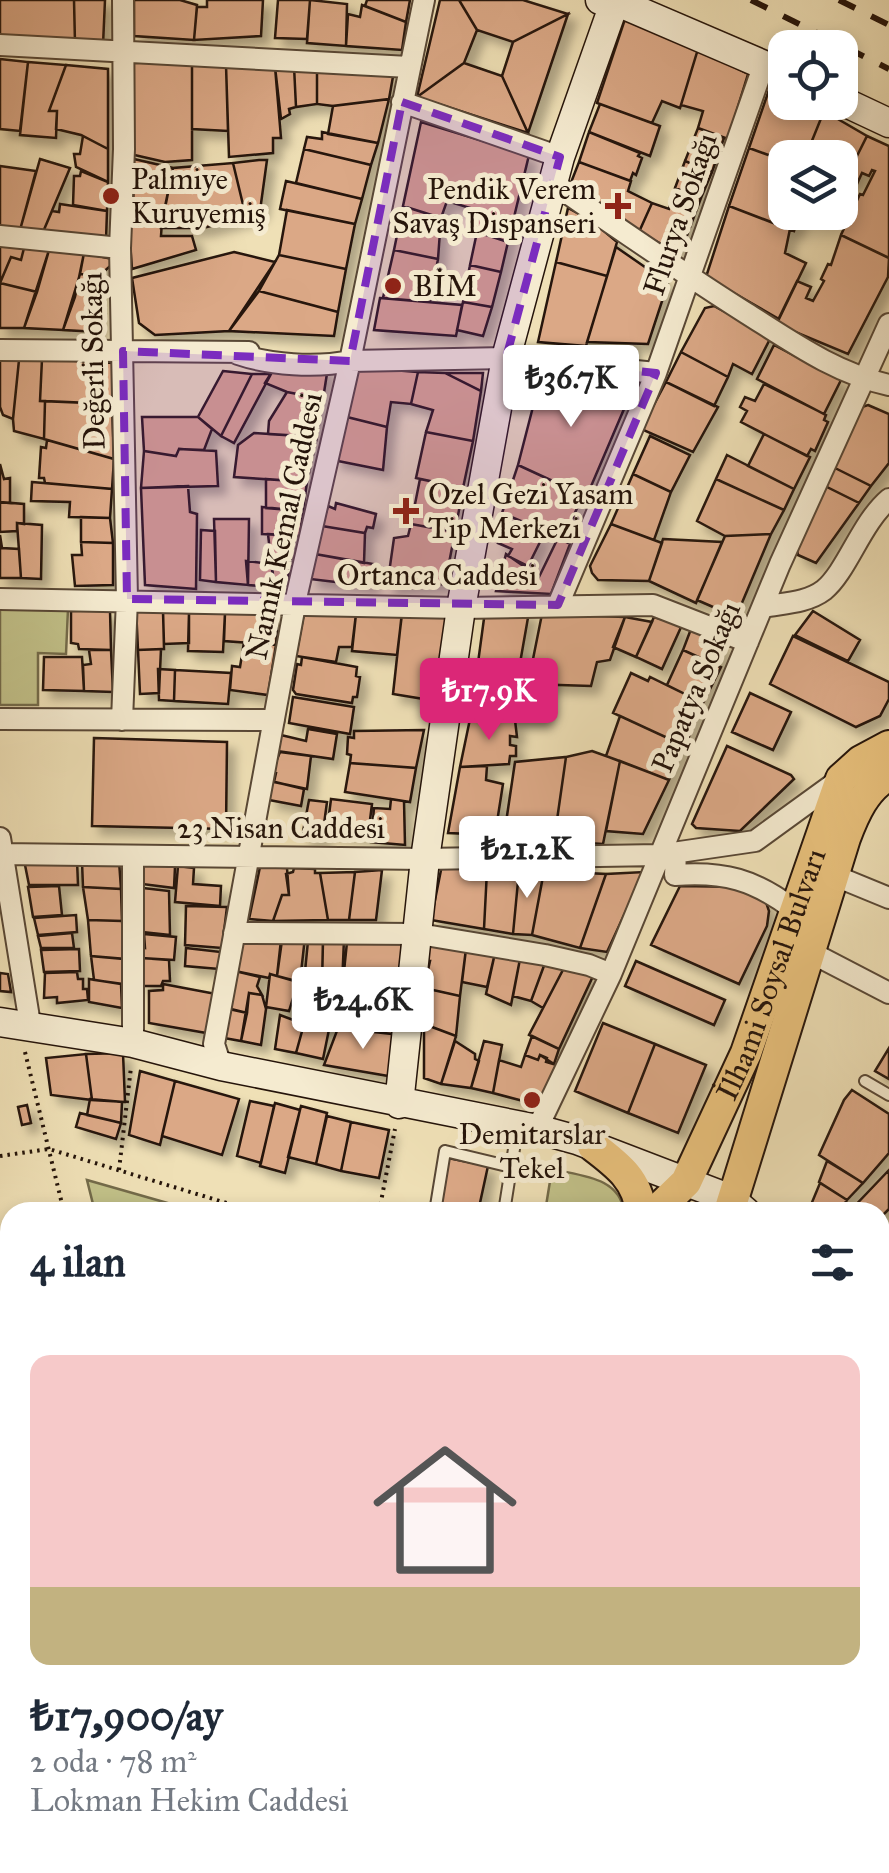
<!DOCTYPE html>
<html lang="tr">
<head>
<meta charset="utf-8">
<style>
  body { margin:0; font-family:"IM FELL Great Primer",serif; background:#f6f6f7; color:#1f2937; height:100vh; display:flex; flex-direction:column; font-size:38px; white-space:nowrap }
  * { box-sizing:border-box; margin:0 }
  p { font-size:32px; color:#747a83 }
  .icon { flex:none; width:55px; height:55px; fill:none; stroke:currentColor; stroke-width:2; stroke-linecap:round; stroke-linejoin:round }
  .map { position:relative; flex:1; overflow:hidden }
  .details { position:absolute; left:0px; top:1202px; width:890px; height:672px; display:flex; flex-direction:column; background:#fff; border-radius:30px 30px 0 0; box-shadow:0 5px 15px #0003 }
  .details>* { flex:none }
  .fabs { position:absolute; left:768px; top:30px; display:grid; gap:20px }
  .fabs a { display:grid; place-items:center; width:90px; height:90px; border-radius:20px; background:#fff; box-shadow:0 5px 15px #0003; font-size:50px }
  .price { position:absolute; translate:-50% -85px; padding:0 22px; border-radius:10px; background:#fff; color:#222; font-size:32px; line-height:65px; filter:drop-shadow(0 2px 5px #0008) }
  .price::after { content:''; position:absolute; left:50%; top:60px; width:30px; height:22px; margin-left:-15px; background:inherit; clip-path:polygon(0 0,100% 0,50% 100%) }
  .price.active { background:#db2777; color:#fff }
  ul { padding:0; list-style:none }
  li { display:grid; align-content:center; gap:20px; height:530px; padding:0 30px }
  li span { display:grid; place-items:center; height:310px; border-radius:20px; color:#555 }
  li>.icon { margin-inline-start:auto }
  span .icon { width:180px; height:180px; fill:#fffc; stroke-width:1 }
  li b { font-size:42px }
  h2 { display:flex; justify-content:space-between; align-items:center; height:120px; padding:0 30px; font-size:42px }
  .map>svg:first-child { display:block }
  .green { fill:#c1c088; stroke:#736a49; stroke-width:2.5 }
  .water { fill:#9dbbb7; stroke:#6d7872; stroke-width:2.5 }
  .building { fill:#dba886; stroke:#25140a; stroke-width:2.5; filter:url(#shadow) }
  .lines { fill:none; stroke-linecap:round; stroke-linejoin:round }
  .lane-casing { stroke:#584735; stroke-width:14 }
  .street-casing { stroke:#584735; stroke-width:24 }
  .secondary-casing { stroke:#25140a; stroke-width:31 }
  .primary-casing { stroke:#25140a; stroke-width:34 }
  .highway-casing { stroke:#25140a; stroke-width:39 }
  .path { stroke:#25140a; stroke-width:4; stroke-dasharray:2.5 5; stroke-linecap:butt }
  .lane { stroke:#f5ebd0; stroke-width:10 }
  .street { stroke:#f5ebd0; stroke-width:20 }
  .secondary { stroke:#f5ebd0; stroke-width:28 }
  .primary { stroke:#e8c07b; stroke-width:30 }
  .highway { stroke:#e8c07b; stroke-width:35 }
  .rail { stroke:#25140a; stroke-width:6; stroke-dasharray:18 18; stroke-linecap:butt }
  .marked { fill:#7b2cbf; fill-opacity:0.2; stroke:#7b2cbf; stroke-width:8; stroke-dasharray:20 12; stroke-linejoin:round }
  .poi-dot { fill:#8f2418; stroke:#f5ebd0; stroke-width:4 }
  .labels { text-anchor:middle; stroke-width:10; stroke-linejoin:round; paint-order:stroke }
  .poi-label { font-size:30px; fill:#25140a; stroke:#f5ebd0; text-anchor:start }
  .street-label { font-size:30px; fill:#25140a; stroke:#f5ebd0 }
</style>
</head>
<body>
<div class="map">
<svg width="889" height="1873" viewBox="0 0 889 1873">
  <defs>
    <filter id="shadow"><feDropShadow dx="8" dy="8" stdDeviation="5" flood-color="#0004"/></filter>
  </defs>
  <rect width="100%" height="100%" fill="#efe0b6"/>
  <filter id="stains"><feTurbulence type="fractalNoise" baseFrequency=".002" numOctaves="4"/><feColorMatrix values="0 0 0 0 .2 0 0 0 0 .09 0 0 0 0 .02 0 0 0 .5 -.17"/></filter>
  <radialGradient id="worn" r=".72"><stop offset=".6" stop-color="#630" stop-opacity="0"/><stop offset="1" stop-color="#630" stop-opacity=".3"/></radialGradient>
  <!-- green -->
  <path class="green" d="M0 607 68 609 66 654 38 653V705H0Z
    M552 1169C581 1176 620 1177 624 1212H545Z
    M87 1180 199 1212H95Z
    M10 1340V1498L0 1493V1342Z
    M880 1373 889 1378V1873H799L785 1865H880Z"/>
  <!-- water -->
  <path class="water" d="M177 1865H284L294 1873H159Z"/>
  <!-- building -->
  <path class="building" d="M0 0H74L75 43 0 38Z
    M74 0H105L103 45 75 43Z
    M134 0H180L197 5 194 40 134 36Z
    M207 0H263L261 36 194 40 197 7H207Z
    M278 0H310L307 39 275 38Z
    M310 0 347 4 346 46 307 43Z
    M367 0H410L406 22 365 6Z
    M440 0H459L477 30 464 63 417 97Z
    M459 0H523L568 14 513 42 477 30Z
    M362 5 406 22 402 50 346 46 348 14 360 17Z
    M568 14 528 133 502 76 513 42Z
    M625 19 698 49 680 108 662 101 652 123 597 103Z
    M698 49 748 74 728 139 698 128 703 111 681 105Z
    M0 59 28 62 20 131 0 129Z
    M128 60 192 61V160L165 162 130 154Z
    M192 61 226 65 228 131 192 129Z
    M28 62 66 65 49 111H57L56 138 20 135Z
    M464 63 502 76 528 133 417 97Z
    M66 65 108 69V149L81 135 56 129 57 111H49Z
    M226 65 275 67 281 138H273V153L229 157Z
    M294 66 296 107 289 109 290 114 281 119 275 67Z
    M294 66H317V104L296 107Z
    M317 66 394 71 389 99 333 106 317 104Z
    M771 84 785 92V102H807L824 111 805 158H785V161L749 148Z
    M389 99 378 143 328 134 333 106Z
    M600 104 660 126 650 156 589 132Z
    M824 111 867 136 845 180 840 178V158H805Z
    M421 122 529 155 508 242 472 230 477 210 447 201 441 218 403 206Z
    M698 128 724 138 712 172 685 161Z
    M322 132 378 143 371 165 304 149 307 137 322 139Z
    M589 132 640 153 638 156 642 158 636 175 633 173 630 181 579 162Z
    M83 136 108 149V182L76 167 74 154H80Z
    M867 136 889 146V258L841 235 860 194 863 195 875 171 872 170 869 176 862 173 857 184 845 180Z
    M749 148 785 161V212H800L794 231 729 206Z
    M304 149 371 165 362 199 296 183Z
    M40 159 70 168 43 232 20 230Z
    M134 159 173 168 162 221 133 214Z
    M259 160H267L260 211 246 217 233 163Z
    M685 161 712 172 701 198 675 188Z
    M579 162 631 181 628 191 652 203 639 232 570 185Z
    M233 163 246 217 203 228H161L173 168Z
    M0 166 36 171 20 230 0 227Z
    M81 171 108 182 107 211 73 205 74 176H80Z
    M286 181 362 199 355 224 280 209Z
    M675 188 701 198 680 254 639 232 652 203 669 209Z
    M60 204 107 211 106 240 43 232 52 211 59 212Z
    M403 206 441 218 438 259 394 250Z
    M729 206 790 229 785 253 806 263 779 319 706 277Z
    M568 208 592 221 617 242 607 276 556 262Z
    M287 210 355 224 346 269 279 255Z
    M128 214 162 221 161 236H192L196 250 132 269Z
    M477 232 508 242 501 272 470 265Z
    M841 235 889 258 888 277 848 354 776 324 797 281 811 287 806 298 813 301 824 281 821 279 828 264 831 265Z
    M0 246 24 248 21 260 11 257 0 283Z
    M616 247 668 283 648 344 587 342Z
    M24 248 49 250 37 292 0 283 11 257 21 260Z
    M49 250 84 253 75 297 63 330 24 328Z
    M394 250 438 259 430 302 383 298Z
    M234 252 275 262 229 331 155 335 139 323 132 278Z
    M84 253 117 260 99 276 80 274Z
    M279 255 346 269 338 312 259 291Z
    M556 262 607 276 586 346 538 342Z
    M470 265 501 272 492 307 463 302Z
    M80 274 99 276V332L63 330Z
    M0 283 37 292 24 328H0Z
    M259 291 338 312 334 336 229 331Z
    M380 298 462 305 456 336 374 330Z
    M463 302 492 307 483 336 457 330Z
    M714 306 771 337 752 374 733 364 728 377 681 352 705 308Z
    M774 345 841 380 824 414 757 379Z
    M681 352 728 377 714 406 666 382Z
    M42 359 114 363 112 404 40 401Z
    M42 359 40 401H45L44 439 14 431 13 419 19 360Z
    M0 360H19L13 419 3 415 0 407Z
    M278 362 328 367 323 399 287 392 265 383Z
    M353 367 418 372 411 404 391 402 387 427 343 416Z
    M543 368 630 395 589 491 585 489 583 495 518 465Z
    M223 371 252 374 221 436 198 417Z
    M418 372 445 373 481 391 473 441 426 432 433 410 411 404Z
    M445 373H483L481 391Z
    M252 374H271L234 443 221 436Z
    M666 382 718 407 693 452 641 429Z
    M764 384 826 415 824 420 828 422 815 451 811 449 807 456 741 422 747 411 740 407 745 397 755 401Z
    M287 392 323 399 317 437 268 434 269 421Z
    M45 401 112 404 114 459 44 439Z
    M868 405 889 414V463L871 486 833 467 859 408Z
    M343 416 387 427 383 470 333 460Z
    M142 417H198L212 429 204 450 179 449 176 456 144 451Z
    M426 432 473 441 463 488 416 478Z
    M254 433 317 437 307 482 234 477 238 445Z
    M764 434 810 457 794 489 748 466Z
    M650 436 690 455 671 492 633 474Z
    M47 440 114 459 112 489 45 483 44 478H39L41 447 46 448Z
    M179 449 216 451 218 486 141 488 144 451 176 456Z
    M727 455 794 489 784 510 716 479Z
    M0 464 4 479 10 478V503L0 502Z
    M518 465 583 495 563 539 502 513Z
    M833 467 871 486 859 503 823 485Z
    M633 474 671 492 654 540 611 524Z
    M266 479 307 482 303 511 266 508Z
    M420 479 463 488 455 532 411 524Z
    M716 479 784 510 771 534 725 536 697 521Z
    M32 482 112 489 110 518 69 517 70 502 31 501Z
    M823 485 859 503 816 563 798 555 796 546Z
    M188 486 190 512 197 514 196 589 145 585 141 488Z
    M0 502 24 504V524L17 523V531L0 532Z
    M336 503 376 514 373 528 367 527 365 533 322 526 328 506 335 509Z
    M262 507 303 511 300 536 262 534Z
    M81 517 110 518 113 543 81 542Z
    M214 519H249L248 585 216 582Z
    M508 522 521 529 523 525 542 538 528 566 508 556 512 549 498 543Z
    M17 523 42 525 41 579 21 578Z
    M411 524 455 532 445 584 387 587 394 538 408 536Z
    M611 524 662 543 649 581 598 580 592 573 590 566Z
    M322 526 365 533 364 563 315 554Z
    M201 530 215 531 216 582 200 580Z
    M268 534 295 536 286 589 274 587Z
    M771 534 736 617 697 600 725 536Z
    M0 535 2 548 19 549 21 578H0Z
    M558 538 570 544 551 594 496 591 506 554 539 577Z
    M663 539 722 542 696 603 649 581Z
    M81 542 113 543V585L75 586 72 555H82Z
    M315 554 373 564 370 586 310 579Z
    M246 561 272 564 274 587 248 585Z
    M136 608 163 609 164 649 138 650Z
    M110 610 111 650 79 649 78 644 71 643V611Z
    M485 611 529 612 516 686 475 685Z
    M813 611 860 640 848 661 795 635Z
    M163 612 189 613V643L164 644Z
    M278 612 276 645 224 641 225 613Z
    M402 612 449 614 436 701 393 694Z
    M189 613H225L223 652 188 651Z
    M304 613 356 614 352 647H339L336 662 296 656Z
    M356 614H402L397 655 352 651Z
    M542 614 625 617 610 660 597 662 591 686 528 684Z
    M625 617 652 622 636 657 613 647Z
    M654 617 682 625 662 669 636 657Z
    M691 629 725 644 718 666 683 650Z
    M793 636 889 682V699L880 716 856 727 770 684Z
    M244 642 276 645 268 695 230 690 232 666 240 667Z
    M161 649 159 693 140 694 138 650Z
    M89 650H111L113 692 84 691 83 665 91 664Z
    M683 650 721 667 703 703 667 685Z
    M44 657H82L84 691 43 690Z
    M302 657 357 667 356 676 360 677 357 697H353L352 703 296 694 293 690 297 664 301 665Z
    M158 669 175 670 174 701 159 700Z
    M175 670 231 673 228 704 174 701Z
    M631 673 648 681 650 677 703 703 685 746 613 713Z
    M475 685 544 687 543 721 470 719Z
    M750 693 791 712 773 750 732 732Z
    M293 697 354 707 350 734 289 723Z
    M620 716 685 746 669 780 606 756Z
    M470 719 515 720 517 737 510 736V745L516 746V756H510L509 764 460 767Z
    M308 729 337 734 333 759 277 751 281 735 306 741Z
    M424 730 416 768 350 763 351 755 347 754 348 737 354 738V731Z
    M94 738 227 742 226 829 92 826Z
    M727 746 791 775 794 779 740 831 696 828 692 824Z
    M592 751 620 761 603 844 554 841 566 757Z
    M280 752 311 756 307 789 274 782 276 773 272 772Z
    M566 757 554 841 504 836 515 762Z
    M620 761 669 780 643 834 606 831Z
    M350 763 416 768 410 802 345 792Z
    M487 766 486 780 503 784 495 835 448 833 460 767Z
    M271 781 304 789 301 806 269 800Z
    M331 799 372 804 368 836 327 831Z
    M391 799 404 801 405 845 371 842 374 808 390 809Z
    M309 800 327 802 322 839 302 837Z
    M24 860H77L78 885H29Z
    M119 861 121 889 83 887 82 862Z
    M141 863 175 867 174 888 142 884Z
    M442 865 487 870 484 929 431 920Z
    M178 866 194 868 193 884 221 886 220 906 175 902Z
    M260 867 287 868 289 895H282L273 921 249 919Z
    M294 868 315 869V873H320L328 920 273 921 282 895H289L286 874 293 872Z
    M382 870 376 920H349L355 872Z
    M487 870 519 871 513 934 484 929Z
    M519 871H544L532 935 513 934Z
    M544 871 606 874 580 948 532 935Z
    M355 872 349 920H328L320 873Z
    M644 872 607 952 580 948 606 874Z
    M59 886 62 915 33 917 28 887Z
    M680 886 746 887 766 902 769 911 767 926 739 984 651 945Z
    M83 887 121 889 122 921 88 920Z
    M143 888 169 891 170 935 142 932Z
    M186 906 227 907 222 948 185 945Z
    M76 915 77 932 38 935 34 918Z
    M88 920 122 921 125 959 91 956Z
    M72 933 74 948H41L38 936Z
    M283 933 305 937 300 982 277 976Z
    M144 934 176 937 174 960 141 958 140 947 145 948Z
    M323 938 344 939 342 986 322 985Z
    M281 940 277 976 270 974 269 978 235 971 240 941Z
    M308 941H323L322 985 304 982Z
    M347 942 402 943 400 985 343 981Z
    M427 942 466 949 460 996 424 988 430 961H425Z
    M186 948 221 952 219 969 185 966Z
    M79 949 80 971 44 972 41 950Z
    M466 949 495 953 487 987 462 982Z
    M495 953 520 959 511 1005 486 994Z
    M91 956 125 959 123 984 94 980Z
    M141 958 169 960 170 981H163L161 986H141Z
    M520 959 545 963 531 1001 513 996Z
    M636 961 725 1000 714 1025 625 986Z
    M545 963 565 966 543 1008 531 1001Z
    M565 966 594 974 559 1049 529 1035Z
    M235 971 260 977 257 986 262 995 249 993 247 1013 229 1009Z
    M77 972 78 979H83V989H87L88 1000 57 1003V997L44 998 45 973Z
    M0 973 8 974 11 992 0 991Z
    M270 974 298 982 289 1011 266 1007Z
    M89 979 121 984 122 1008 89 1002Z
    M163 984 216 994 212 1034 149 1023V991L163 990Z
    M364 986 396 988 393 1034 346 1029Z
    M424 988 460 996 456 1036 424 1024Z
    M307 992 336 995 323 1059 296 1053 304 1024 297 1019Z
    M249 993 262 995 266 1009 261 1045 241 1041Z
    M231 1009 247 1013 241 1041 224 1038Z
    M280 1015 304 1024 296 1053 275 1049Z
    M603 1023 655 1044 628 1113 575 1091Z
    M424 1024 456 1036 441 1084 424 1078Z
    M338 1028 393 1034 394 1077 324 1065Z
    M532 1036 559 1049 554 1064 540 1055 538 1060 525 1055Z
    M455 1041 475 1054V1059L479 1061 471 1088 441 1084Z
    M484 1041 502 1045 493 1093 471 1088Z
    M655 1044 706 1065 678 1133 628 1113Z
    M889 1048V1079L875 1071Z
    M123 1053 125 1102 92 1100 86 1054Z
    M86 1054 92 1100 51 1095 46 1058Z
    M525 1055 538 1060 540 1055 547 1058 546 1062 560 1066 542 1106 493 1093 499 1060 521 1067Z
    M140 1071 175 1081 160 1145 129 1135Z
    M175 1081 239 1099 222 1155 162 1136Z
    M852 1090 889 1114V1153L863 1183 819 1155 844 1100Z
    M90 1099 122 1102 121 1123 87 1115Z
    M250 1101 274 1106 261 1163 237 1156Z
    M275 1103 300 1110 285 1173 260 1166Z
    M27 1105 31 1123 22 1125 18 1107Z
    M301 1106 327 1113 316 1164 288 1157Z
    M80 1113 121 1123 116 1139 76 1127Z
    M327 1116 351 1122 341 1171 316 1164Z
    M351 1122 389 1130 379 1178 341 1171Z
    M448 1158 488 1166 478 1212 439 1205Z
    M827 1161 863 1183 847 1200 819 1182Z
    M889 1170V1209L880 1218V1212H849Z
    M820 1183 847 1200 839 1212H808Z
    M0 1649 10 1652V1669L0 1704Z
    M0 1718 10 1721V1776L0 1772Z"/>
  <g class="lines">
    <!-- lane casing -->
    <g class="lane-casing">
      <path id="lane" d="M865 1081 889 1095
        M435 1212 445 1151 511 1167
        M504 1212 517 1130
        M0 1609 10 1612
        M0 1818 10 1822
        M596 1865 607 1873
        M16 1873 18 1865"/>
    </g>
    <!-- street casing -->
    <g class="street-casing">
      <path id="street" d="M0 45 409 67
        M402 102 560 157
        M554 184C618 228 681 272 746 313 792 342 835 373 889 385
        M0 236 120 248
        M0 350 249 352
        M238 354C270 365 316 368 350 361L506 358 656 373
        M0 599 461 608 653 605 748 642
        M558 605 656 373 764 64
        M763 607C783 603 807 603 824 590 847 571 861 523 889 499
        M0 719 274 720
        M122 720 127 599 120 248 124 149 123 0
        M0 838 30 1024
        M676 853 675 875C724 871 755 880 793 909
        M0 854 425 859 659 855 755 841 839 780
        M833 875 889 898
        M234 933 419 934 545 955 589 965 611 974
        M808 951 889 993
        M133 1043V856
        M221 1066 214 1044 297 594 350 361 424 0
        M537 1129 611 974 780 564 889 324"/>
    </g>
    <!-- secondary casing -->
    <g class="secondary-casing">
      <path id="secondary" d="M600 0 615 1 785 74
        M840 100 889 123
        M0 1022 133 1043 221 1066 537 1129 577 1140 731 1199 746 1212
        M399 1104 425 859 461 608 506 358 560 157 615 1
        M880 1331 889 1339"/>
    </g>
    <!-- primary casing -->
    <g class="primary-casing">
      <g id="primary">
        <path d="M593 1146C618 1165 638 1180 641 1212"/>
        <path id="s1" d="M655 1212 686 1182 746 1053 841 779 861 761 889 746"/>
        <path d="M729 1212 845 838C854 814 865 788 889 775"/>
        <path d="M880 1353 889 1356"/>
      </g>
    </g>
    <!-- highway casing -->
    <g class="highway-casing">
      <path id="highway" d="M0 1522 10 1525
        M0 1572 10 1575
        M662 1865 672 1873
        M746 1865 756 1873"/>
    </g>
    <!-- path -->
    <path class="path" d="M25 1052 64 1212
      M0 1156 49 1149 256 1212
      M119 1170 131 1067
      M379 1212 395 1129
      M0 1332 10 1330
      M880 1533 889 1542
      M880 1826 889 1827
      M784 1865 797 1873
      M818 1873 820 1865"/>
    <!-- lane -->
    <use href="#lane" class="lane"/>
    <!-- street -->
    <use href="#street" class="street"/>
    <!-- secondary -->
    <use href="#secondary" class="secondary"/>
    <!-- primary -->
    <use href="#primary" class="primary"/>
    <!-- highway -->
    <use href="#highway" class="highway"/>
    <!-- rail -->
    <path class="rail" d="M751 0 889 69
      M839 0 889 25"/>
  </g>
  <!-- marked area -->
  <path class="marked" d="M402 102 560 157 506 358 656 373 558 605 127 599 123 351 350 361Z"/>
  <!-- markers -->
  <g class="poi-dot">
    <circle cx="111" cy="196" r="10"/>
    <path d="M613 191h10v10h10v10h-10v10h-10v-10h-10v-10h10z"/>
    <circle cx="393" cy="286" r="10"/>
    <path d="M401 496h10v10h10v10h-10v10h-10v-10h-10v-10h10z"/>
    <circle cx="532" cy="1100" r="10"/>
  </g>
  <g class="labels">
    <!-- poi labels -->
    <g class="poi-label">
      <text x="131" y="189">Palmiye<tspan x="131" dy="34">Kuruyemiş</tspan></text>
      <text x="596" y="199" text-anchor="end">Pendik Verem<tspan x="596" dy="34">Savaş Dispanseri</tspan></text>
      <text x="413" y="296">BİM</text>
      <text x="428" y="504">Ozel Gezi Yasam<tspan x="428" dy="34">Tip Merkezi</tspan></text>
      <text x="532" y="1144" text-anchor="middle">Demitarslar<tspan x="532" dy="34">Tekel</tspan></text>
    </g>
    <!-- street labels -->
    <g class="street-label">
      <text transform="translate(680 214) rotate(-71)" y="10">Flurya Sokağı</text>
      <text transform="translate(93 361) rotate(-91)" y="10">Değerli Sokağı</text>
      <text transform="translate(284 526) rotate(-78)" y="10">Namık Kemal Caddesi</text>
      <text x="437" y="585">Ortanca Caddesi</text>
      <text transform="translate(696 687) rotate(-67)" y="10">Papatya Sokağı</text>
      <text x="281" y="838">23 Nisan Caddesi</text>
      <text dy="10" stroke="none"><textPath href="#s1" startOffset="268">İlhami Soysal Bulvarı</textPath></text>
    </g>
  </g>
  <rect width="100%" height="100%" filter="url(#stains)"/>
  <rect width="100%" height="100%" fill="url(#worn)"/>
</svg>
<div class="fabs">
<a><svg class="icon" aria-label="locate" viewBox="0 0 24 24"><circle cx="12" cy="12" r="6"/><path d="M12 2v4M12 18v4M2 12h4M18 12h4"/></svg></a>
<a><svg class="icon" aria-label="layers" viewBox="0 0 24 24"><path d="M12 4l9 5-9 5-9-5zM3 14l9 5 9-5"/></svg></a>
</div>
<b class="price" style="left:571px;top:430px">₺36.7K</b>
<b class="price active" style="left:489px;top:743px">₺17.9K</b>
<b class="price" style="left:527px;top:901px">₺21.2K</b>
<b class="price" style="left:363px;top:1052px">₺24.6K</b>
<section class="details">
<h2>4 ilan<svg class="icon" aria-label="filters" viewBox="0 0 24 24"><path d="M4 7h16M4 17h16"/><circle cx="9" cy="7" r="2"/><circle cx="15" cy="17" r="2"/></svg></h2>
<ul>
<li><span style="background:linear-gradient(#f6c9c9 75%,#c2b280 0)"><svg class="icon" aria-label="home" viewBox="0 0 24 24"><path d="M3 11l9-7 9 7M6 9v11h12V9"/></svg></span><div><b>₺17,900/ay</b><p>2 oda · 78 m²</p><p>Lokman Hekim Caddesi</p></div></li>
</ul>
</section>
</div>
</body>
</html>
